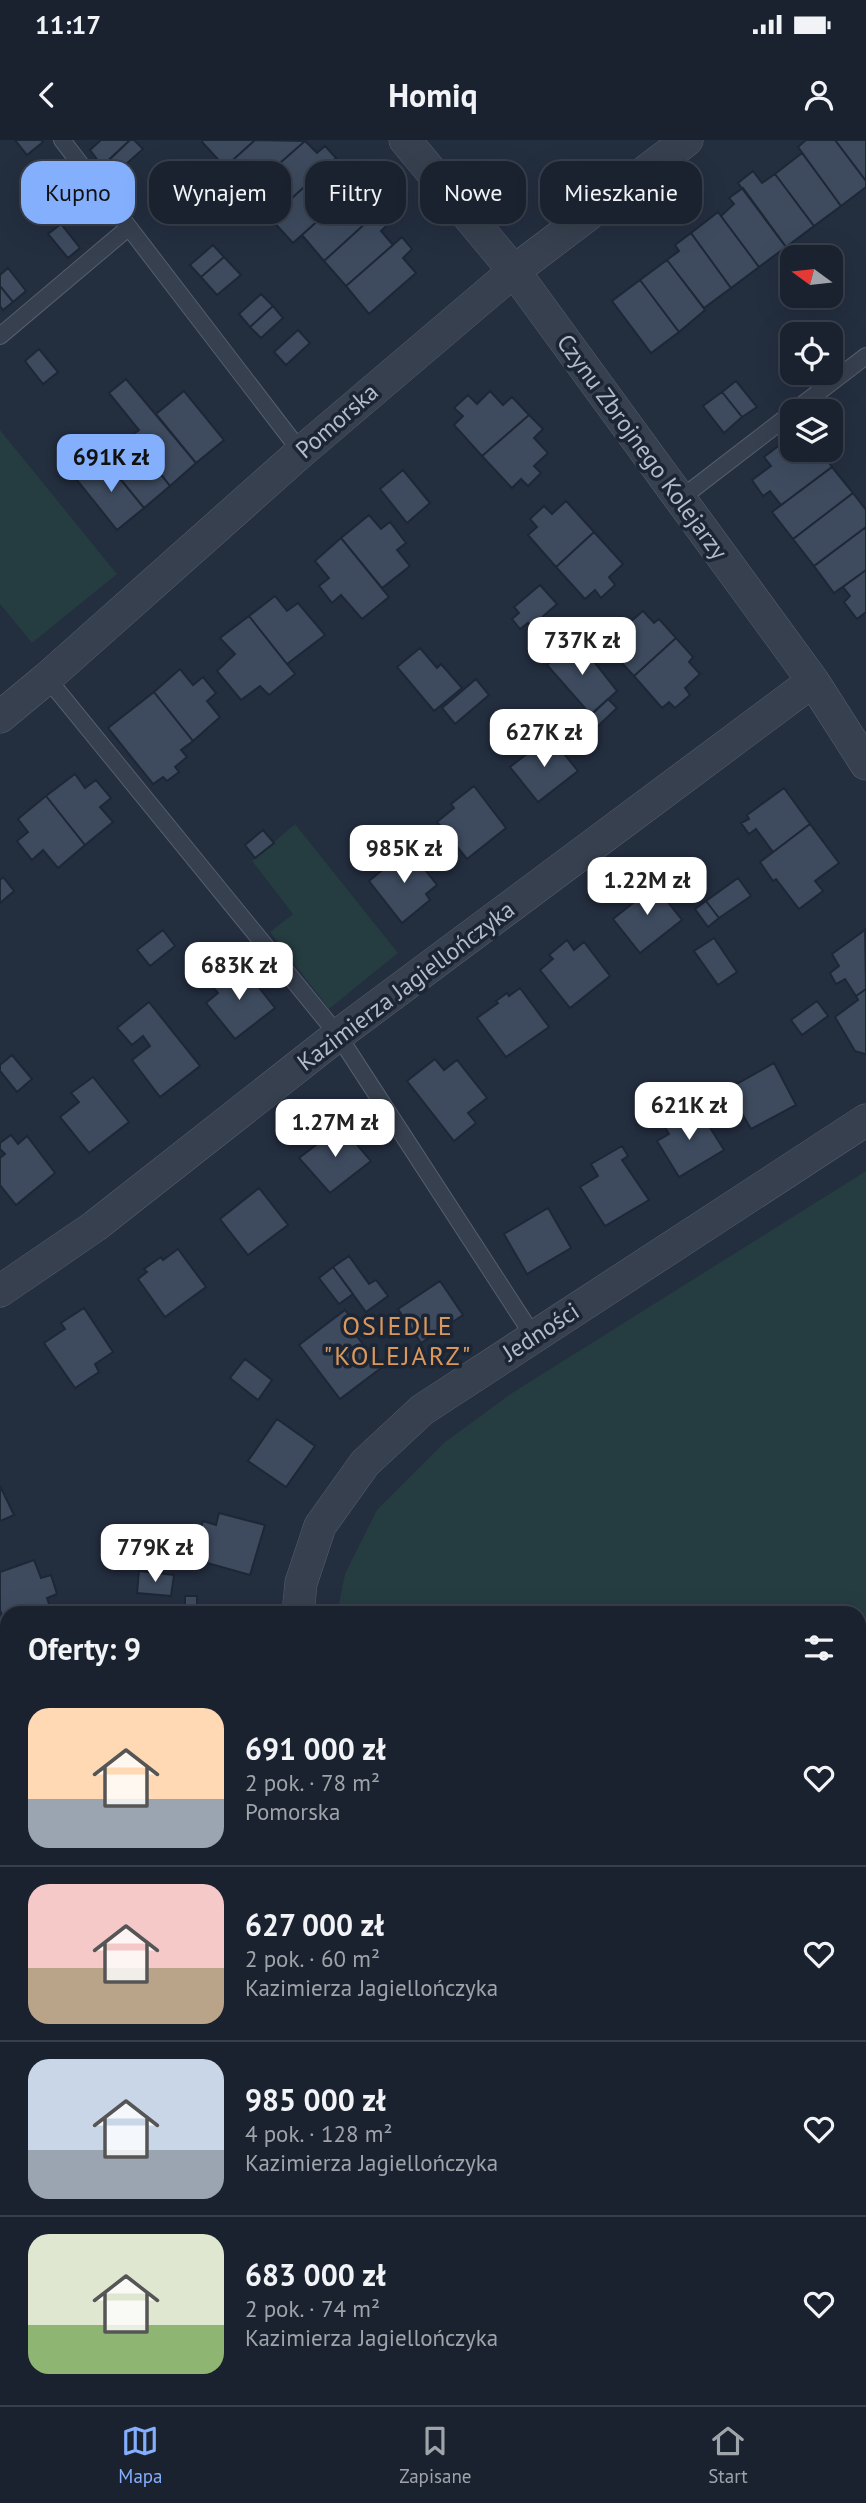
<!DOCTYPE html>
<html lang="pl">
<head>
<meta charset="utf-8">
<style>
  body { margin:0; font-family:"PT Sans",sans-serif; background:#232a37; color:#f1f3f6; height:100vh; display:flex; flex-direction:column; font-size:26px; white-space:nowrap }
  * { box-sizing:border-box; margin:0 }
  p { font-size:23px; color:#9fa4aa }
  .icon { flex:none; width:38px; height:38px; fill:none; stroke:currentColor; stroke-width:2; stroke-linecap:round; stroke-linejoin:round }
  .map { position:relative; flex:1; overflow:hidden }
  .panel { position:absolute; left:0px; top:1466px; width:866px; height:800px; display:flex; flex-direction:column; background:#1a222f; border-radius:21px 21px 0 0; box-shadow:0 7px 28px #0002,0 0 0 2px #383f4b }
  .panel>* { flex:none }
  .top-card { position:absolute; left:21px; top:21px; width:824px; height:63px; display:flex; gap:14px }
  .needle { width:46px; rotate:285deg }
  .tools { position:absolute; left:780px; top:105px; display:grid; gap:14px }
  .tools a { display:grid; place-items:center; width:63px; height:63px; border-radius:14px; background:#1a222f; box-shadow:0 7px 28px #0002,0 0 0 2px #383f4b; font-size:35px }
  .price { position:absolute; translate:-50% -60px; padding:0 16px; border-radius:14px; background:#fff; color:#222; font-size:23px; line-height:46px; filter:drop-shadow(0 2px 4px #0008) }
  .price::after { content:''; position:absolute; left:50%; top:42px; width:21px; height:16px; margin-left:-10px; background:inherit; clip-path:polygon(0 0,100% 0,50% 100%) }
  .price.selected { background:#84affd; color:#111 }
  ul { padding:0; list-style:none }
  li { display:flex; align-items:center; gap:21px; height:175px; padding:0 28px }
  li+li { border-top:2px solid #383f4b }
  li span { display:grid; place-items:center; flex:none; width:196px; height:140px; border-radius:21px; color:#555 }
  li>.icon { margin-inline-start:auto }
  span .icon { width:84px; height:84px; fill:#fffc; stroke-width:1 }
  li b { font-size:30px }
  h2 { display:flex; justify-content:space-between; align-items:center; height:84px; padding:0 28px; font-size:30px }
  .chip { padding:0 24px; border-radius:21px; background:#1a222f; box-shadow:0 7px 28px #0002,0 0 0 2px #383f4b; font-size:24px; line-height:63px }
  .chip.selected { background:#84affd; color:#111 }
  .status { display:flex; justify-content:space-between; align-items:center; height:49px; padding:0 35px; background:#1a222f; direction:ltr }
  .status svg { height:19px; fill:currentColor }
  header { display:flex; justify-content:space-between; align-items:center; height:91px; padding:0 28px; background:#1a222f; font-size:32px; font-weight:700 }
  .tabs { display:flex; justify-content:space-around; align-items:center; height:98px; border-top:2px solid #383f4b; background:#1a222f; font-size:19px; color:#9fa4aa }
  .tabs a { display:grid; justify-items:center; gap:4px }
  .tabs .selected { color:#84affd }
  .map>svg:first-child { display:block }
  .green { fill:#253c40 }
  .building { fill:#3e4b5f; stroke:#1e2736; stroke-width:2 }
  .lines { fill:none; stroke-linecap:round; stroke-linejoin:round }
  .lane-casing { stroke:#555e6d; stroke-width:18 }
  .street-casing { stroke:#555e6d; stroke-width:33 }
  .lane { stroke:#37404f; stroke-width:16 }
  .street { stroke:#37404f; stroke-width:32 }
  .labels { text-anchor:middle; stroke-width:7; stroke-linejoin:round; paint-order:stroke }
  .street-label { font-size:24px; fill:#b3bbca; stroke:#1c2534 }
  .neighbourhood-label { font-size:26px; letter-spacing:2px; fill:#da985d; stroke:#1c2534 }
</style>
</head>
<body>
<div class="status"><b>11:17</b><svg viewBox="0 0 49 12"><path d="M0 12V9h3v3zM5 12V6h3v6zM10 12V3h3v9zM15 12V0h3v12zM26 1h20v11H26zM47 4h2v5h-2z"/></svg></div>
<header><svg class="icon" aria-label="back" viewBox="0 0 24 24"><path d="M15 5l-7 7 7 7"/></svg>Homiq<svg class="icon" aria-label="person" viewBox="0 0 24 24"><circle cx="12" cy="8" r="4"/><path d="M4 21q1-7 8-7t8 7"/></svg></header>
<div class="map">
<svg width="866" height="2265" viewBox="0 0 866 2265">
  <rect width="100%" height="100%" fill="#232e3f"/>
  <!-- green -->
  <path class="green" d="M0 290 117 434 32 503 0 464Z
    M295 684 398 813 329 869 270 792 293 774 252 721Z
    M866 1031V1789L859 1793V1474L337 1473 345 1434 377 1370 445 1302 512 1253Z"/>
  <!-- building -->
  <path class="building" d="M15 0H41L43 2 27 15Z
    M101 0H130L102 26 90 10Z
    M130 0H134L143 9 116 33 107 22Z
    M203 0H255L225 27 202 2Z
    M255 0 305 1 247 52 225 27Z
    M806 0H835L866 41V47L841 66 798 7Z
    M835 0H866V41Z
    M305 1 317 13 325 6 336 18 270 78 247 52Z
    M802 13 841 66 814 86 775 34Z
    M336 18 348 32 340 39 351 51 293 103 270 78Z
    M753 31 762 43 775 34 814 86 786 107 738 43Z
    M743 48 786 107 759 127 721 76 734 64 729 58Z
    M348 53 357 65 367 57 379 71 324 121 302 95Z
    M379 71 389 83 381 91 393 105 346 146 324 121Z
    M718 72 759 127 731 148 691 93Z
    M61 84 80 108 68 118 48 94Z
    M691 93 731 148 704 168 667 120 679 111 675 105Z
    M402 97 412 109 403 118 416 133 369 174 346 146Z
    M213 105 224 117 201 137 190 125Z
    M224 117 241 135 217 155 201 137Z
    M667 120 705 170 679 192 640 140Z
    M8 128 26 151 13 162 0 146V135Z
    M640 140 679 192 651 213 612 161Z
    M0 146 13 162 3 170 0 166Z
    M261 154 273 166 250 187 239 174Z
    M273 166 283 178 261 198 250 187Z
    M298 190 310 203 286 225 274 212Z
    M39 209 58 232 43 244 25 221Z
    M126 239 196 323 170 346 131 296 139 290 109 253Z
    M736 241 757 267 742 277 722 252Z
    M184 251 224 300 196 323 156 274Z
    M490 251 503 265 512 257 529 275 482 316 454 285 463 276 454 268 468 255 477 264Z
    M722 252 742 277 724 293 703 266Z
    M529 275 543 289 534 298 548 313 534 326 541 333 528 346 521 339 512 348 482 316Z
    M131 296 170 346 144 368 104 319Z
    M785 301 792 310H820L832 327 781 365 770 351 763 356 752 340 771 326 764 317Z
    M104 319 144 368 117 390 77 340Z
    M832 327 853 353 793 399 772 372Z
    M403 330 430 363 407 383 380 349Z
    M853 353 866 370V387L814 426 793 399Z
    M566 361 594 392 556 427 528 395 537 387 530 379 544 366 552 374Z
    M369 375 381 389 390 382 406 403 397 410 410 426 382 448 341 398Z
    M866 387V430L834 453 814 426Z
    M594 392 623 424 609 437 615 445 601 458 595 450 585 459 556 427Z
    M341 398 389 457 362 479 341 455 332 463 319 446 329 438 315 421Z
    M866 430V472L857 479 844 462 850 456 843 447Z
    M540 445 557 464 531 487 528 483 520 489 512 479 519 473 514 467Z
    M275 456 287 471 298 463 325 495 287 524 249 476Z
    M643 471 654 483 659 479 676 498 634 536 605 505 618 493 611 486 621 477 628 484Z
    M249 476 295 534 269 555 260 546 241 560 217 531 235 514 220 498Z
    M676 498 693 517 689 522 700 534 685 548 690 555 675 568 669 562 662 568 634 536Z
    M576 499 617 551 591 575 547 525Z
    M420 508 437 528 441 524 462 548 434 571 397 527Z
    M180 529 193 545 203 537 216 553 207 561 220 577 193 601 154 552Z
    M476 539 489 555 455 584 442 568Z
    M154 552 193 601 181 610 187 617 175 627 179 632 167 641 163 637 153 644 108 588Z
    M608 559 617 568 597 587 588 577Z
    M546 599 548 602 552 599 578 631 538 662 510 627Z
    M75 634 85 648 96 640 111 658 100 667 113 682 85 705 46 656Z
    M474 646 506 688 467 719 437 682 454 668 451 664Z
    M784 648 810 684 773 712 756 689 749 694 741 683 749 679 747 675Z
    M46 656 85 705 58 728 43 710 32 720 17 701 28 692 18 679Z
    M810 684 839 723 815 741 823 751 799 769 776 739 773 741 760 722Z
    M263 690 274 703 255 718 245 705Z
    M398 710 405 718 411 712 437 745 426 754 430 760 402 783 369 741 386 727 383 723Z
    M3 737 14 751 0 763V740Z
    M738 738 751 756 719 778 706 761Z
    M639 743 647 753 655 746 682 780 640 813 613 779 633 763 626 754Z
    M706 761 719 778 708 787 695 769Z
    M163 790 175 806 150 826 137 810Z
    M865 790 866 849 856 856 845 839 836 844 830 833 839 826 832 814Z
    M714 798 737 832 718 845 694 811Z
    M567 800 574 810 584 802 610 836 570 868 540 830 553 819 549 815Z
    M232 828 239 837 246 831 275 868 235 899 206 863 218 853 211 845Z
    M520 848 549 887 506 917 477 878 498 863 496 861 507 853 509 856Z
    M866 849V913L865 914 855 911 835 877 858 860 856 856Z
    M817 861 828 876 802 895 791 880Z
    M149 862 200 926 160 957 132 920 150 906 143 896 132 905 117 888Z
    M12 915 32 939 17 952 0 931V925Z
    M435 919 444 930 457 920 487 958 468 973 476 983 454 1001 407 941Z
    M774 923 796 965 751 989 728 949Z
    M93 937 129 982 89 1013 60 977 79 962 71 953Z
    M699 970 724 1010 679 1037 657 1001 669 994 661 981 674 973 680 981Z
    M341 986 371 1021 330 1053 299 1018Z
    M11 995 18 1004 27 996 55 1033 16 1065 0 1045V1018L5 1014 0 1009V1003Z
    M622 1006 628 1016 622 1020 649 1060 605 1086 580 1047 598 1036 591 1024Z
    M259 1048 288 1085 248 1115 220 1079Z
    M548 1068 571 1108 527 1134 504 1094Z
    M178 1109 206 1147 165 1177 138 1139 147 1132 144 1129 161 1117 163 1120Z
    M349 1116 369 1144 376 1140 388 1156 366 1172 333 1127Z
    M333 1127 353 1154 339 1164 319 1138Z
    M440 1141 463 1175 421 1203 398 1169Z
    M84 1168 113 1212 95 1224 99 1232 75 1248 44 1203 65 1189 61 1183Z
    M345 1170 354 1182 349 1186 381 1228 340 1259 299 1205Z
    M245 1219 272 1240 258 1260 230 1238Z
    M277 1279 315 1306 286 1347 248 1321Z
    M0 1346 14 1375 0 1381Z
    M219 1373 265 1385 250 1435 193 1419 203 1381 216 1385Z
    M34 1420 41 1438 51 1435 57 1454 47 1458 50 1467 34 1474H7L5 1484 0 1470V1432Z
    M139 1431 174 1435 171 1456 137 1453Z
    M185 1456H197V1468H246V1474H185Z
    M866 1917V1959L859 1944V1935L865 1932 859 1920Z
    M0 2029 1 2032 7 2029V2079L0 2082Z
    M7 2115V2178L0 2161V2117Z
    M866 2255V2265H841L859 2259Z
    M252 2259H288L275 2265H255Z
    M358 2259H381L384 2265H360Z
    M381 2259H403L405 2265H384Z
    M453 2259H510L512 2264 456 2265Z
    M627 2259H687L684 2261 686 2265H629Z
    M774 2259H805L807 2264H760Z"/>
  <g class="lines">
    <!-- lane casing -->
    <g class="lane-casing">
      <path id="lane" d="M62 0 301 312
        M0 196 128 88
        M794 271 866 216
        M680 359 793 272
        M47 538 338 895 534 1197"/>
    </g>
    <!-- street casing -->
    <g class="street-casing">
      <path id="street" d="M405 0 514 131 813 541 866 624
        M0 577 47 538 301 312 514 131 687 0
        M0 1151 95 1086 338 895 813 541
        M298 1474 301 1443 320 1386 365 1323 422 1270 866 980
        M0 1772 7 1797
        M859 1838 866 1834
        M859 2062 866 2077
        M0 2254 7 2251
        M179 2259 182 2265
        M570 2259 573 2265"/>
    </g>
    <!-- lane -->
    <use href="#lane" class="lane"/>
    <!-- street -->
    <use href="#street" class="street"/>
  </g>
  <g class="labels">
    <!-- street labels -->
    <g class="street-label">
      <text transform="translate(337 281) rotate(-41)" y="8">Pomorska</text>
      <text transform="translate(642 307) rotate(54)" y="8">Czynu Zbrojnego Kolejarzy</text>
      <text transform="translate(406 846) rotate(-37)" y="8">Kazimierza Jagiellończyka</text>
      <text transform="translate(541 1192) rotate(-33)" y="8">Jedności</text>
    </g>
    <!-- neighbourhood labels -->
    <g class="neighbourhood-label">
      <text x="398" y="1195">OSIEDLE<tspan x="398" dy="30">"KOLEJARZ"</tspan></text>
    </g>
  </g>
</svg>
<div class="tools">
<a><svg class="needle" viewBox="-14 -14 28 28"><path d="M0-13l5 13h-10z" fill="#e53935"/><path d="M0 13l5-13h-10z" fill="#9fa4aa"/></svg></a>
<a><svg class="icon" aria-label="locate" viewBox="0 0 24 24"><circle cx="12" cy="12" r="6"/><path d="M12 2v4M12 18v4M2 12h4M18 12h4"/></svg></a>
<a><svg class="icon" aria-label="layers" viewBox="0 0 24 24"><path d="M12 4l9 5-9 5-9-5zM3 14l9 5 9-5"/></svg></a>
</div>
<b class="price selected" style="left:111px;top:354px">691K zł</b>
<b class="price" style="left:582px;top:537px">737K zł</b>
<b class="price" style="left:544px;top:629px">627K zł</b>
<b class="price" style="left:404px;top:745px">985K zł</b>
<b class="price" style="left:647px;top:777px">1.22M zł</b>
<b class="price" style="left:239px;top:862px">683K zł</b>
<b class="price" style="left:689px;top:1002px">621K zł</b>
<b class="price" style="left:335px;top:1019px">1.27M zł</b>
<b class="price" style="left:155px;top:1444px">779K zł</b>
<div class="top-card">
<a class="chip selected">Kupno</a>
<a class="chip">Wynajem</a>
<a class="chip">Filtry</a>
<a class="chip">Nowe</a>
<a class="chip">Mieszkanie</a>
</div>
<section class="panel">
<h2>Oferty: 9<svg class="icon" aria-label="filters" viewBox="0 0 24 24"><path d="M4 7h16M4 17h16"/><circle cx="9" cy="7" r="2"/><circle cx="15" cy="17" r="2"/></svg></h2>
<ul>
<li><span style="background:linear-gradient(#ffd9b3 65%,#9aa5b1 0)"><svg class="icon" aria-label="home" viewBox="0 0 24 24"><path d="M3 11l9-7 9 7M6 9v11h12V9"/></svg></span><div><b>691 000 zł</b><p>2 pok. · 78 m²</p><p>Pomorska</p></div><svg class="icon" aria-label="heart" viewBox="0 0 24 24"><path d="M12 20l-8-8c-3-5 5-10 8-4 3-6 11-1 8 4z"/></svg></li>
<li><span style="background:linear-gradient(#f6c9c9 60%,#b9a48a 0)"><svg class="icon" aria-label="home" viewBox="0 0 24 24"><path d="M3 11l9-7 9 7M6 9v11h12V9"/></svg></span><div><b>627 000 zł</b><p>2 pok. · 60 m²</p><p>Kazimierza Jagiellończyka</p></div><svg class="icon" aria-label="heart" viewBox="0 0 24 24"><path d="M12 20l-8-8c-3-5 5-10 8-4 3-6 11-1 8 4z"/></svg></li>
<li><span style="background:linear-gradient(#c9d6e8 65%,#9aa5b1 0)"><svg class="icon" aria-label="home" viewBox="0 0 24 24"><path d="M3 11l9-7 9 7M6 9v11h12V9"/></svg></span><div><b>985 000 zł</b><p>4 pok. · 128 m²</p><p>Kazimierza Jagiellończyka</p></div><svg class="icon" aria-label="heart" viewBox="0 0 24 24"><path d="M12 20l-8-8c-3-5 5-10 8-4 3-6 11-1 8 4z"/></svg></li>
<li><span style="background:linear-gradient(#dfe7d0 65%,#8fb573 0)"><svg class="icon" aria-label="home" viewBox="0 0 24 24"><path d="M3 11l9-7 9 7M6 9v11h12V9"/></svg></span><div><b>683 000 zł</b><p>2 pok. · 74 m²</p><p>Kazimierza Jagiellończyka</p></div><svg class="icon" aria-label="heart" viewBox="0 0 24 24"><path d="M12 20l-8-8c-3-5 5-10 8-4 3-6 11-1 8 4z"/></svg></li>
</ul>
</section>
</div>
<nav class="tabs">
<a class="selected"><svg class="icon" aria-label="map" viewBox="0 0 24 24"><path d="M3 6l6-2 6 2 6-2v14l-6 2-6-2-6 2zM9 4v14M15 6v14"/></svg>Mapa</a>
<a><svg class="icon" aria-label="saved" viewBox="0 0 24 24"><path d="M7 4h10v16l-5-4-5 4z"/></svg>Zapisane</a>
<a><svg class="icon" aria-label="home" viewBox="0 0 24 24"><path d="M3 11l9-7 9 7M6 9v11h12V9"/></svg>Start</a>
</nav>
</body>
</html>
